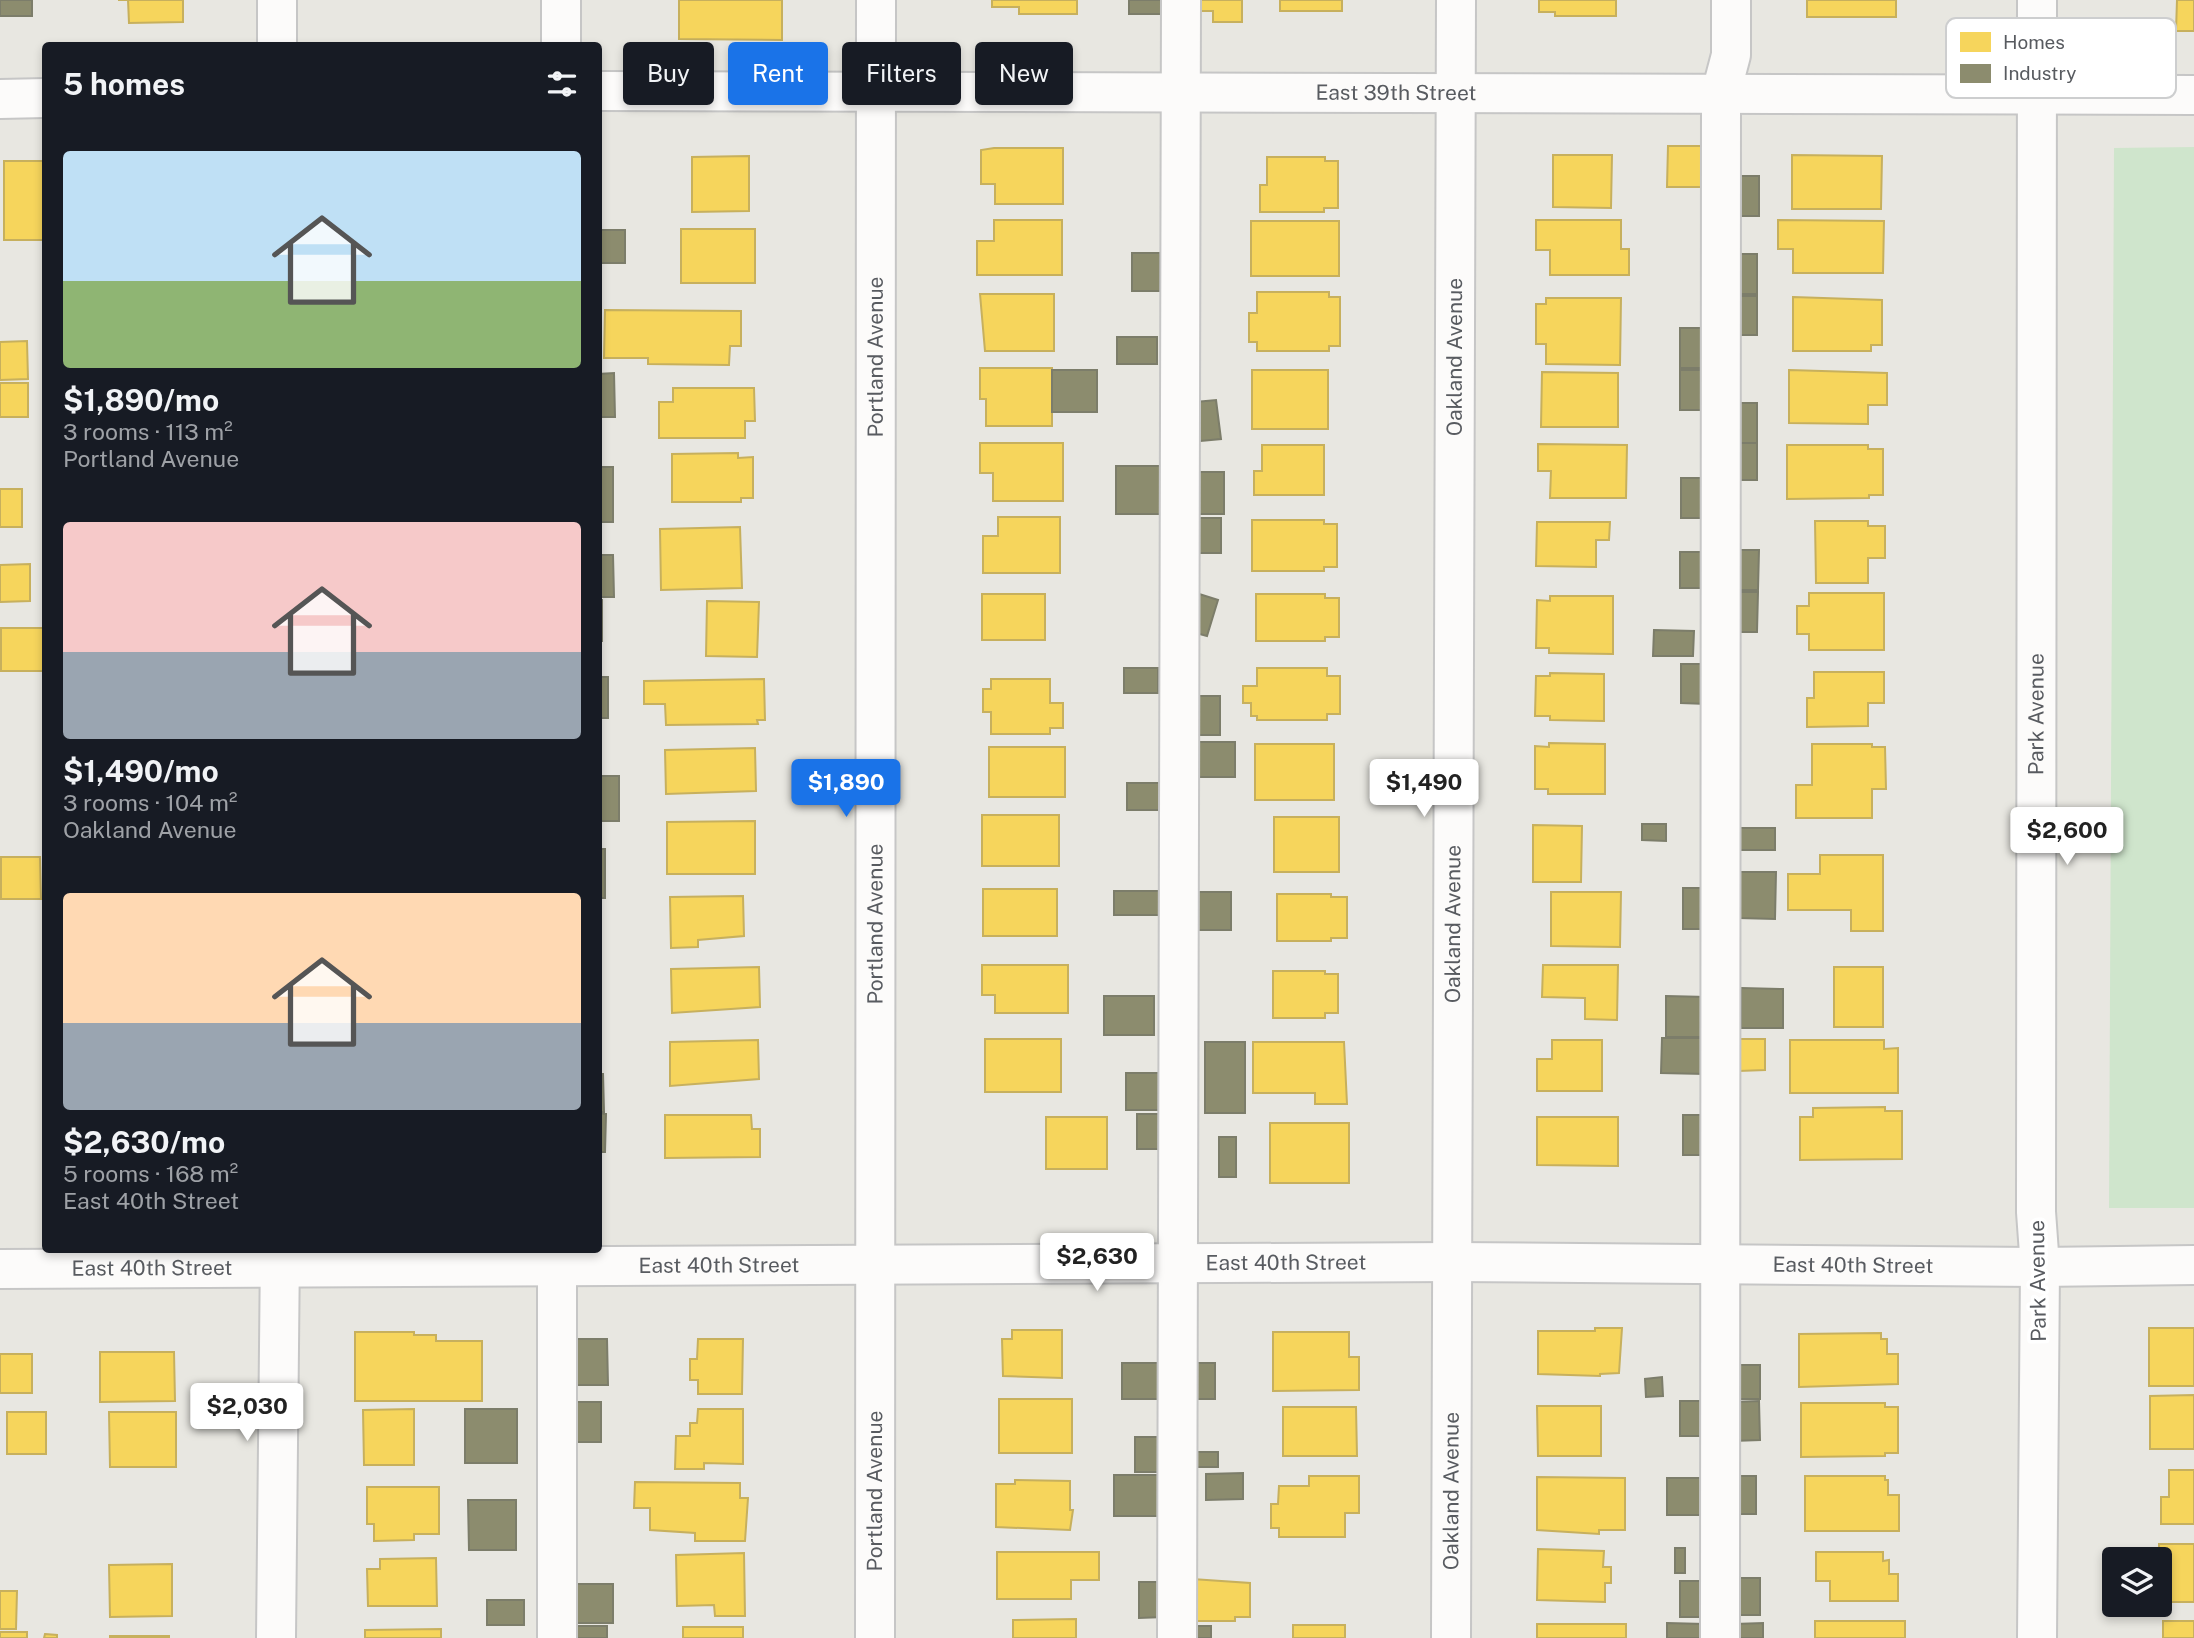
<!DOCTYPE html>
<html lang="en">
<head>
<meta charset="utf-8">
<style>
  body { margin:0; font-family:"Public Sans",sans-serif; background:#242831; color:#f1f3f6; height:100vh; display:flex; flex-direction:column; font-size:26px; white-space:nowrap }
  * { box-sizing:border-box; margin:0 }
  p { font-size:23px; color:#9ea1a6 }
  .icon { flex:none; width:38px; height:38px; fill:none; stroke:currentColor; stroke-width:2; stroke-linecap:round; stroke-linejoin:round }
  .map { position:relative; flex:1; overflow:hidden }
  .details { position:absolute; left:42px; top:42px; width:560px; height:1211px; display:flex; flex-direction:column; background:#171b24; border-radius:7px; box-shadow:0 4px 10px #0003 }
  .details>* { flex:none }
  .guide { position:absolute; left:623px; top:42px; width:665px; height:63px; display:flex; gap:14px }
  .fabs { position:absolute; left:2102px; top:1547px; display:grid; gap:14px }
  .fabs a { display:grid; place-items:center; width:70px; height:70px; border-radius:7px; background:#171b24; box-shadow:0 4px 10px #0003; font-size:35px }
  .price { position:absolute; translate:-50% -60px; padding:0 16px; border-radius:7px; background:#fff; color:#222; font-size:23px; line-height:46px; filter:drop-shadow(0 2px 4px #0008) }
  .price::after { content:''; position:absolute; left:50%; top:42px; width:21px; height:16px; margin-left:-10px; background:inherit; clip-path:polygon(0 0,100% 0,50% 100%) }
  .price.current { background:#1a73e8; color:#fff }
  ul { padding:0; list-style:none }
  li { display:grid; align-content:center; gap:14px; height:371px; padding:0 21px }
  li span { display:grid; place-items:center; height:217px; border-radius:7px; color:#555 }
  li>.icon { margin-inline-start:auto }
  span .icon { width:126px; height:126px; fill:#fffc; stroke-width:1 }
  li b { font-size:30px }
  h2 { display:flex; justify-content:space-between; align-items:center; height:84px; padding:0 21px; font-size:30px }
  .tag { padding:0 24px; border-radius:7px; background:#171b24; box-shadow:0 4px 10px #0003; font-size:24px; line-height:63px }
  .tag.current { background:#1a73e8; color:#fff }
  .map>svg:first-child { display:block }
  .green { fill:#cfe5cc }
  .homes { fill:#f6d55c; stroke:#c7b05d; stroke-width:2 }
  .industry { fill:#8c8c6e; stroke:#7c7d6a; stroke-width:2 }
  .lines { fill:none; stroke-linecap:round; stroke-linejoin:round }
  .minor-casing { stroke:#c6c6c6; stroke-width:42 }
  .minor { stroke:#fcfbfa; stroke-width:38 }
  .labels { text-anchor:middle; stroke-width:7; stroke-linejoin:round; paint-order:stroke }
  .street-label { font-size:21px; fill:#585b60; stroke:#fff }
  .key { fill:#fff; stroke:#cdcecf; stroke-width:2 }
  .key-label { font-size:19px; fill:#585b60 }
</style>
</head>
<body>
<div class="map">
<svg width="2194" height="1638" viewBox="0 0 2194 1638">
  <rect width="100%" height="100%" fill="#e8e7e1"/>
  <!-- green -->
  <path class="green" d="M2194 147V1208H2109L2114 148Z"/>
  <!-- homes -->
  <path class="homes" d="M118 0H183V22L129 23 128 0Z
    M679 0H782V40L679 39Z
    M992 0H1077V14H1019V7H992Z
    M1195 0H1242V22H1213V11H1195Z
    M1280 0H1342V11H1280Z
    M1539 0H1616V16H1555V12H1539Z
    M1807 0H1896V17H1807Z
    M2177 0H2194V31H2176Z
    M1668 146H1708V187H1667Z
    M994 148H1063V204H995V184H981V150Z
    M1553 155H1612L1611 208 1553 207Z
    M1792 155 1882 156 1881 209H1792Z
    M749 156V211L692 212V157Z
    M1267 157H1325V161H1338V208H1324V212H1260V185H1267Z
    M4 161H46V240H4Z
    M994 220H1062V275H977V241H994Z
    M1536 220H1621V249H1629V275H1550V250H1536Z
    M1778 220 1884 221 1883 273H1793V249H1778Z
    M1251 221H1339V276H1251Z
    M681 229H755V283H681Z
    M1257 292H1329V297H1340V346H1329V351H1257V342H1249V313H1257Z
    M980 294H1054V351H985Z
    M1793 297 1882 300V345H1871V351H1793Z
    M1546 298H1621L1620 365 1546 364V344H1536V304H1546Z
    M605 310 741 311V346H730L729 365 648 364V358H604Z
    M27 341 28 379 0 380V342Z
    M980 368H1052V426H986V399H980Z
    M1252 370H1328V429H1252Z
    M1789 370 1887 373V405H1868V424L1789 423Z
    M1542 372 1618 373V427H1541Z
    M0 383H28V417H0Z
    M673 388H754L755 421H745V438H659V402H673Z
    M980 443H1063V501H993V473H980Z
    M1538 444 1627 445 1626 498H1550L1551 471H1538Z
    M1262 445H1324V495H1254V471H1262Z
    M1787 445H1868V449H1883V495H1869V498L1787 499Z
    M738 453V458L753 457V498H741V502H672V454Z
    M0 489H22V527H0Z
    M998 517H1060V573H983V536H998Z
    M1252 520H1324V524H1337V567H1324V571H1252Z
    M1815 521H1868V526H1885V558H1868V583H1816Z
    M1537 522H1610L1609 540H1596V567L1536 566Z
    M740 527 742 588 661 590 660 529Z
    M30 564V601L0 602V565Z
    M1809 593H1884V650H1809V634H1797V606H1809Z
    M982 594H1045V640H982Z
    M1256 594H1325V598H1339V637H1325V641H1256Z
    M1550 596H1613V654L1549 653V648H1536L1537 600 1550 601Z
    M707 601 759 602 757 657 706 656Z
    M1 628H43V671H1Z
    M1257 668H1327V676H1340V714H1327V720H1257V716H1251V703H1243V686H1257Z
    M1814 672H1884V703H1868V726L1807 727V698H1814Z
    M1550 673 1604 674V721L1550 720V716H1535L1536 676H1550Z
    M764 679 765 720H757L758 724 666 725 665 704H644V681Z
    M991 679H1050V703H1063V728H1050V734H991V712H983V689H991Z
    M1549 743 1605 744V794H1548V789H1535V746L1549 747Z
    M1255 744H1334V800H1255Z
    M1812 744H1872V747H1885L1886 789H1872V818H1796V785H1812Z
    M989 747H1065V797H989Z
    M755 748 756 791 666 794 665 750Z
    M982 815H1059V866H982Z
    M1274 817H1339V872H1274Z
    M755 821V874H667V822Z
    M1533 825 1582 826 1581 882H1533Z
    M1820 855H1883V931H1851V910H1788V874H1820Z
    M1 857H40L41 899H1Z
    M983 889H1057V936H983Z
    M1551 892H1621L1620 947 1551 946Z
    M1277 894H1331V897H1347V938H1331V941H1277Z
    M743 896 744 936 698 940V947L671 948 670 897Z
    M982 965H1068V1013H995V995H982Z
    M1543 965H1618L1617 1020 1585 1019V998L1542 997Z
    M759 967 760 1007 672 1013 671 969Z
    M1834 967H1883V1027H1834Z
    M1273 971H1325V974H1338V1013H1325V1018H1273Z
    M985 1039H1061V1092H985Z
    M1738 1039H1765V1070L1739 1071Z
    M758 1040 759 1079 670 1086V1042Z
    M1552 1040H1602V1091H1537V1059H1552Z
    M1790 1040H1884V1049L1898 1048V1093H1790Z
    M1253 1042H1344L1347 1104H1315V1093H1253Z
    M1885 1107V1111H1902V1159L1800 1160V1117H1813V1108Z
    M665 1115H751L752 1129H760V1157L665 1158Z
    M1046 1117H1107V1169H1046Z
    M1537 1117H1618V1166L1537 1165Z
    M1270 1123H1349V1183H1270Z
    M1595 1328H1622L1619 1373 1600 1374V1376L1538 1374V1331H1595Z
    M2149 1328H2194V1386H2149Z
    M1012 1330H1062V1378L1003 1376 1002 1339H1012Z
    M355 1332H414V1335H436V1341H482V1401H355Z
    M1273 1332H1349V1357H1359V1390L1273 1391Z
    M1881 1333V1339H1887V1354H1898V1384L1799 1387V1334Z
    M698 1339H743L742 1394H698V1380H690V1359H697Z
    M100 1352H174L175 1401 100 1402Z
    M0 1354H32V1393H0Z
    M2194 1395V1449H2150V1396Z
    M999 1399H1072V1453H999Z
    M1801 1403H1885V1407H1898V1453H1885V1456L1801 1457Z
    M1537 1406H1601V1456H1538Z
    M1283 1407H1356L1357 1456H1283Z
    M414 1409V1465H364L363 1410Z
    M698 1409H743V1464L704 1463V1469H675L676 1436H690V1423H697Z
    M7 1412H46V1454H7Z
    M109 1412H176V1467H110Z
    M2169 1470H2194V1524H2161V1497H2169Z
    M1309 1476H1359V1513H1345V1537H1279V1528H1271V1504H1278L1279 1486H1309Z
    M1805 1476H1885V1480H1888V1495H1899V1531H1805Z
    M1537 1477 1625 1478V1530H1599V1534L1537 1530Z
    M1015 1480 1070 1481V1510H1073L1070 1530 996 1527V1484H1015Z
    M635 1482 740 1483V1498H748L745 1541H695V1533L650 1530V1508H634Z
    M367 1487H439V1534H414V1540L374 1541V1524H367Z
    M2159 1544H2194V1602H2160Z
    M1538 1549 1604 1551 1603 1567H1611V1583H1605V1602L1537 1600Z
    M997 1552H1099V1580H1071V1599H997Z
    M1816 1552H1883V1561L1889 1560V1574H1898V1601H1830V1581H1816Z
    M744 1553 745 1616H715L714 1605 677 1606 676 1555Z
    M436 1558 437 1606H368L367 1569H380V1559Z
    M172 1564V1616L110 1617 109 1565Z
    M1192 1579 1250 1583V1617H1235V1621H1192Z
    M0 1591H17L16 1629H0Z
    M1076 1619V1638H1013V1620Z
    M1815 1621H1905V1638H1815Z
    M2163 1621H2194V1638H2163Z
    M1537 1624H1626V1638H1537Z
    M1293 1625H1345V1638H1293Z
    M683 1627H743V1638H683Z
    M441 1629V1638H365V1630Z
    M0 1632H27V1638H0Z
    M45 1634 57 1635V1638H44Z
    M110 1636H169V1638H110Z"/>
  <!-- industry -->
  <path class="industry" d="M0 0H32V16H0Z
    M1129 0H1166V14H1129Z
    M1734 176H1759V216H1733Z
    M598 230H625V263H598Z
    M1132 253H1160V291H1132Z
    M1732 254H1757V294H1732Z
    M1732 296H1757V335H1732Z
    M1680 328H1706V368H1680Z
    M1117 337H1157V364H1117Z
    M1052 370H1097V412H1052Z
    M1680 370H1706V410H1680Z
    M614 373 615 417H598V374Z
    M1216 400 1221 439 1190 442 1185 403Z
    M1732 403H1757V443H1732Z
    M1732 443H1757V480H1732Z
    M1116 466H1160V514H1116Z
    M598 467H613V522H598Z
    M1187 472H1224V514H1187Z
    M1681 478H1707V518H1681Z
    M1187 518H1221V553H1187Z
    M1733 550H1759L1758 590H1733Z
    M1680 552H1706V588H1680Z
    M598 555H613L614 597H598Z
    M1732 592H1758L1757 632H1732Z
    M1196 593 1218 600 1207 636 1185 630Z
    M598 600H602V641H598Z
    M1654 630 1694 631 1693 656H1653Z
    M1681 664H1707V704L1681 703Z
    M1124 668H1158V693H1124Z
    M598 677H608V718H598Z
    M1189 696H1220V735H1189Z
    M1198 742H1235V777H1198Z
    M598 776H619V821H598Z
    M1127 783H1162V810H1127Z
    M1642 824H1666V841L1642 840Z
    M1739 828H1775V850H1739Z
    M598 849H605V898H598Z
    M1739 872H1776L1775 919 1739 918Z
    M1683 888H1709V929H1683Z
    M1114 891H1161V915H1114Z
    M1194 892H1231V930H1194Z
    M1741 988 1783 989V1028H1741Z
    M1104 996H1154V1035H1104Z
    M1666 996 1707 997V1037H1666Z
    M1662 1038H1706L1705 1074 1661 1073Z
    M1205 1042H1245V1113H1205Z
    M1126 1073H1160V1110H1126Z
    M598 1074H603L604 1112H598Z
    M598 1113 606 1114 605 1152H598Z
    M1137 1114H1160V1149H1137Z
    M1683 1115H1709V1155H1683Z
    M1219 1137H1236V1177H1219Z
    M567 1339H607L608 1385H568Z
    M1122 1363H1160L1161 1399H1122Z
    M1188 1363H1215V1399H1188Z
    M1731 1365H1760V1399H1731Z
    M1662 1377 1663 1396 1646 1397 1645 1379Z
    M1680 1401H1708V1436H1680Z
    M1759 1401 1760 1440 1733 1441 1732 1402Z
    M563 1402H601V1442H563Z
    M465 1409H517V1463H465Z
    M1135 1437H1159V1472H1135Z
    M1191 1452H1218V1467H1191Z
    M1243 1473V1499L1206 1500V1474Z
    M1114 1475H1164V1516H1114Z
    M1734 1476H1756V1514H1734Z
    M1667 1478H1708V1515H1667Z
    M468 1500H516V1550H469Z
    M1675 1548H1685V1573H1675Z
    M1735 1578H1760V1615H1736Z
    M1680 1581H1709V1617H1680Z
    M1139 1582H1164V1617L1139 1618Z
    M573 1584H613V1623H573Z
    M487 1600H524V1625H487Z
    M1667 1623 1704 1624V1638H1667Z
    M1763 1623V1638H1735V1624Z
    M567 1626H607V1638H567Z
    M1187 1626H1211V1638H1187Z"/>
  <g class="lines">
    <!-- minor casing -->
    <g class="minor-casing">
      <g id="minor">
        <path d="M561 0V46"/>
        <path d="M277 46V0"/>
        <path id="s1" d="M598 91 2194 95"/>
        <path d="M0 99 46 98"/>
        <path id="s2" d="M0 1269 1453 1262 2040 1267 2194 1265"/>
        <path d="M276 1638 280 1250"/>
        <path d="M557 1638V1250"/>
        <path id="s3" d="M875 1638 876 0"/>
        <path d="M1177 1638 1181 0"/>
        <path id="s4" d="M1451 1638 1456 0"/>
        <path d="M1720 1638 1721 93 1731 55V0"/>
        <path id="s5" d="M2037 1638 2040 1267 2036 1212 2037 0"/>
      </g>
    </g>
    <!-- minor -->
    <use href="#minor" class="minor"/>
  </g>
  <g class="labels">
    <!-- street labels -->
    <g class="street-label">
      <text dy="7" stroke="none"><textPath href="#s1" startOffset="798">East 39th Street</textPath></text>
      <text dy="7" stroke="none"><textPath href="#s3" startOffset="1281">Portland Avenue</textPath></text>
      <text dy="7" stroke="none"><textPath href="#s4" startOffset="1281">Oakland Avenue</textPath></text>
      <text dy="7" stroke="none"><textPath href="#s5" startOffset="924">Park Avenue</textPath></text>
      <text dy="7" stroke="none"><textPath href="#s3" startOffset="714">Portland Avenue</textPath></text>
      <text dy="7" stroke="none"><textPath href="#s4" startOffset="714">Oakland Avenue</textPath></text>
      <text dy="7" stroke="none"><textPath href="#s2" startOffset="1286">East 40th Street</textPath></text>
      <text dy="7" stroke="none"><textPath href="#s2" startOffset="1853">East 40th Street</textPath></text>
      <text dy="7" stroke="none"><textPath href="#s2" startOffset="719">East 40th Street</textPath></text>
      <text dy="7" stroke="none"><textPath href="#s2" startOffset="152">East 40th Street</textPath></text>
      <text transform="translate(2038 1281) rotate(-91)" y="7">Park Avenue</text>
      <text dy="7" stroke="none"><textPath href="#s3" startOffset="147">Portland Avenue</textPath></text>
      <text dy="7" stroke="none"><textPath href="#s4" startOffset="147">Oakland Avenue</textPath></text>
    </g>
  </g>
  <!-- legend -->
  <rect x="1946" y="18" width="230" height="80" rx="10" class="key"/>
  <rect x="1960" y="32" width="31" height="20" fill="#f6d55c"/>
  <rect x="1960" y="64" width="31" height="19" fill="#8c8c6e"/>
  <g class="key-label">
    <text x="2003" y="49">Homes</text>
    <text x="2003" y="80">Industry</text>
  </g>
</svg>
<div class="fabs">
<a><svg class="icon" aria-label="layers" viewBox="0 0 24 24"><path d="M12 4l9 5-9 5-9-5zM3 14l9 5 9-5"/></svg></a>
</div>
<b class="price current" style="left:846px;top:819px">$1,890</b>
<b class="price" style="left:1424px;top:819px">$1,490</b>
<b class="price" style="left:2067px;top:867px">$2,600</b>
<b class="price" style="left:1097px;top:1293px">$2,630</b>
<b class="price" style="left:247px;top:1443px">$2,030</b>
<div class="guide">
<a class="tag">Buy</a>
<a class="tag current">Rent</a>
<a class="tag">Filters</a>
<a class="tag">New</a>
</div>
<section class="details">
<h2>5 homes<svg class="icon" aria-label="filters" viewBox="0 0 24 24"><path d="M4 7h16M4 17h16"/><circle cx="9" cy="7" r="2"/><circle cx="15" cy="17" r="2"/></svg></h2>
<ul>
<li><span style="background:linear-gradient(#bfe0f5 60%,#8fb573 0)"><svg class="icon" aria-label="home" viewBox="0 0 24 24"><path d="M3 11l9-7 9 7M6 9v11h12V9"/></svg></span><div><b>$1,890/mo</b><p>3 rooms · 113 m²</p><p>Portland Avenue</p></div></li>
<li><span style="background:linear-gradient(#f6c9c9 60%,#9aa5b1 0)"><svg class="icon" aria-label="home" viewBox="0 0 24 24"><path d="M3 11l9-7 9 7M6 9v11h12V9"/></svg></span><div><b>$1,490/mo</b><p>3 rooms · 104 m²</p><p>Oakland Avenue</p></div></li>
<li><span style="background:linear-gradient(#ffd9b3 60%,#9aa5b1 0)"><svg class="icon" aria-label="home" viewBox="0 0 24 24"><path d="M3 11l9-7 9 7M6 9v11h12V9"/></svg></span><div><b>$2,630/mo</b><p>5 rooms · 168 m²</p><p>East 40th Street</p></div></li>
</ul>
</section>
</div>
</body>
</html>
